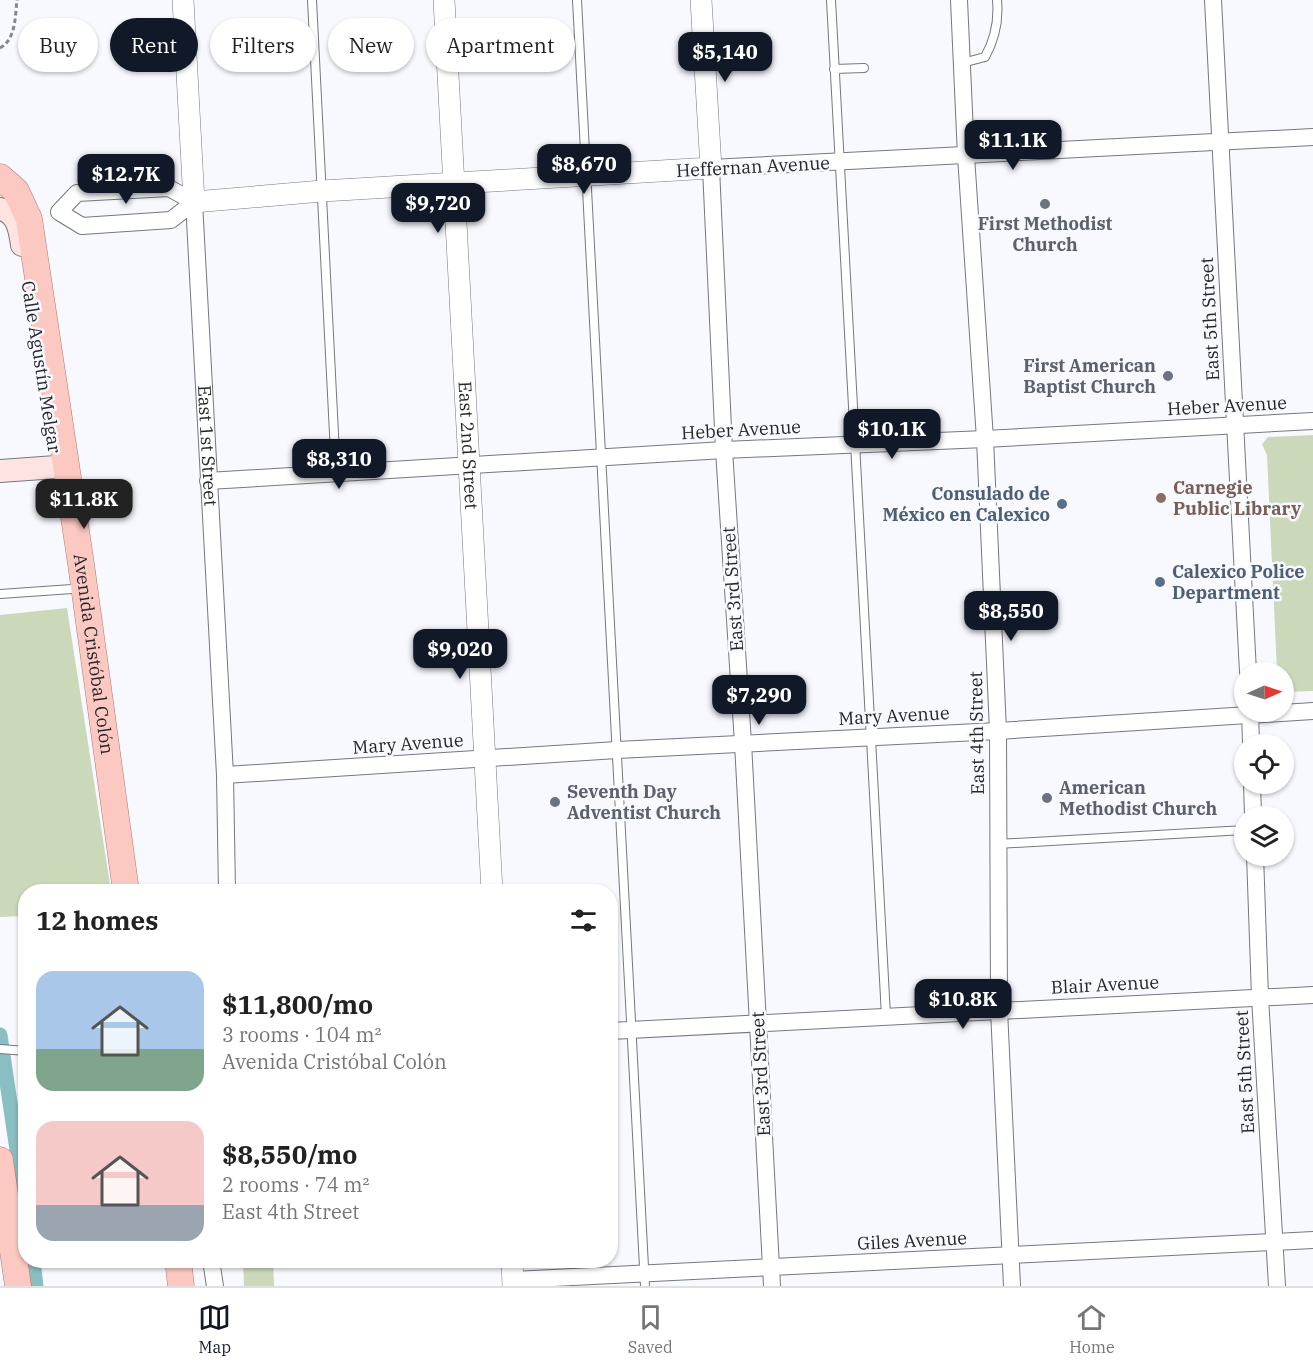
<!DOCTYPE html>
<html lang="en">
<head>
<meta charset="utf-8">
<style>
  body { margin:0; font-family:"IBM Plex Serif",serif; background:#f6f6f6; color:#222; height:100vh; display:flex; flex-direction:column; font-size:22px; white-space:nowrap }
  * { box-sizing:border-box; margin:0 }
  p { font-size:20px; color:#767676 }
  .icon { flex:none; width:33px; height:33px; fill:none; stroke:currentColor; stroke-width:2; stroke-linecap:round; stroke-linejoin:round }
  .map { position:relative; flex:1; overflow:hidden }
  .details { position:absolute; left:18px; top:884px; width:600px; height:384px; display:flex; flex-direction:column; background:#fff; border-radius:24px; box-shadow:0 2px 4px #0004 }
  .details>* { flex:none }
  .banner { position:absolute; left:18px; top:18px; width:600px; height:54px; display:flex; gap:12px }
  .needle { width:39px; rotate:87deg }
  .tools { position:absolute; left:1234px; top:662px; display:grid; gap:12px }
  .tools a { display:grid; place-items:center; width:60px; height:60px; border-radius:50%; background:#fff; box-shadow:0 2px 4px #0004; font-size:30px }
  .price { position:absolute; translate:-50% -51px; padding:0 14px; border-radius:12px; background:#111827; color:#fff; font-size:20px; line-height:39px; filter:drop-shadow(0 2px 3px #0008) }
  .price::after { content:''; position:absolute; left:50%; top:36px; width:18px; height:14px; margin-left:-9px; background:inherit; clip-path:polygon(0 0,100% 0,50% 100%) }
  .price.selected { background:#222; color:#fff }
  ul { padding:0; list-style:none }
  li { display:flex; align-items:center; gap:18px; height:150px; padding:0 18px }
  li span { display:grid; place-items:center; flex:none; width:168px; height:120px; border-radius:18px; color:#555 }
  li>.icon { margin-inline-start:auto }
  span .icon { width:72px; height:72px; fill:#fffc; stroke-width:1 }
  li b { font-size:26px }
  h2 { display:flex; justify-content:space-between; align-items:center; height:72px; padding:0 18px; font-size:26px }
  .chip { padding:0 21px; border-radius:27px; background:#fff; box-shadow:0 2px 4px #0004; font-size:21px; line-height:54px }
  .chip.selected { background:#111827; color:#fff }
  .tab-bar { display:flex; justify-content:space-around; align-items:center; height:84px; border-top:2px solid #e0e0e0; background:#fff; font-size:16px; color:#767676 }
  .tab-bar a { display:grid; justify-items:center; gap:3px }
  .tab-bar .selected { color:#111827 }
  .map>svg:first-child { display:block }
  .green { fill:#cbd8ba }
  .lines { fill:none; stroke-linecap:round; stroke-linejoin:round }
  .canal { stroke:#89bec3; stroke-width:15 }
  .service-casing { stroke:#757880; stroke-width:10 }
  .minor-casing { stroke:#757880; stroke-width:18 }
  .tertiary-casing { stroke:#757880; stroke-width:22 }
  .secondary-casing { stroke:#757880; stroke-width:24 }
  .primary-casing { stroke:#af7872; stroke-width:27 }
  .path { stroke:#87888d; stroke-width:3; stroke-dasharray:4.5 3; stroke-linecap:butt }
  .service { stroke:#fff; stroke-width:8 }
  .minor { stroke:#fff; stroke-width:16 }
  .tertiary { stroke:#fff; stroke-width:21 }
  .secondary { stroke:#fee4e0; stroke-width:22 }
  .primary { stroke:#fcc8c2; stroke-width:26 }
  .worship-dot { fill:#6b7280; stroke:#f8f9ff; stroke-width:2 }
  .education-dot { fill:#8d6e63; stroke:#f8f9ff; stroke-width:2 }
  .service-dot { fill:#5c6f8a; stroke:#f8f9ff; stroke-width:2 }
  .labels { text-anchor:middle; stroke-width:5; stroke-linejoin:round; paint-order:stroke }
  .street-label { font-size:18px; fill:#252629; stroke:#f8f9ff }
  .worship-label { font-size:18px; font-weight:bold; fill:#5b616d; stroke:#f8f9ff; text-anchor:start }
  .education-label { font-size:18px; font-weight:bold; fill:#785e54; stroke:#f8f9ff; text-anchor:start }
  .service-label { font-size:18px; font-weight:bold; fill:#4e5e75; stroke:#f8f9ff; text-anchor:end }
</style>
</head>
<body>
<div class="map">
<svg width="1313" height="1286" viewBox="0 0 1313 1286">
  <rect width="100%" height="100%" fill="#f8f9ff"/>
  <!-- green -->
  <path class="green" d="M1313 435V691L1284 692V672H1277L1267 455 1262 444 1268 437Z
    M67 608 111 891H26L25 916 0 917V615Z
    M273 1260 274 1286H244L243 1261Z"/>
  <g class="lines">
    <!-- canal -->
    <path class="canal" d="M0 1035 26 1211
      M33 1260 36 1286"/>
    <!-- service casing -->
    <g class="service-casing">
      <path id="service" d="M312 0 336 473
        M577 0 645 1286
        M831 0 886 1016
        M962 63 985 57C995 39 999 21 997 0
        M834 69 864 68
        M0 594 72 589
        M998 844 1245 830
        M0 1049 26 1051"/>
    </g>
    <!-- minor casing -->
    <g class="minor-casing">
      <g id="minor">
        <path d="M959 0 966 156 985 439 998 731 999 1010 1012 1286"/>
        <path d="M1213 0 1248 672"/>
        <path d="M169 188 194 202 171 220 82 226 59 212 77 193Z"/>
        <path id="s1" d="M194 202 225 775 227 891"/>
        <path d="M208 481 724 450 985 439 1313 421"/>
        <path d="M1250 711 1251 744"/>
        <path d="M225 775 617 750 998 731 1313 711"/>
        <path d="M1252 783 1253 816"/>
        <path d="M1255 855 1260 997 1277 1286"/>
        <path d="M610 1031 1313 995"/>
        <path d="M211 1260 215 1286"/>
        <path d="M513 1280 1313 1240"/>
        <path d="M772 1286 743 743 724 450 711 168 1313 137"/>
      </g>
    </g>
    <!-- tertiary casing -->
    <g class="tertiary-casing">
      <g id="tertiary">
        <path d="M183 0 194 202 322 191 711 168 701 0"/>
        <path id="s2" d="M444 0 492 891"/>
        <path d="M512 1260 513 1286"/>
      </g>
    </g>
    <!-- secondary casing -->
    <g class="secondary-casing">
      <path id="secondary" d="M0 209C17 212 20 230 22 245
        M0 471 56 467"/>
    </g>
    <!-- primary casing -->
    <g class="primary-casing">
      <g id="primary">
        <path id="s3" d="M0 177 16 191 29 219 81 564 126 891"/>
        <path d="M0 1160 18 1286"/>
        <path d="M178 1260 181 1286"/>
      </g>
    </g>
    <!-- path -->
    <path class="path" d="M0 48C16 39 15 17 17 0"/>
    <!-- service -->
    <use href="#service" class="service"/>
    <!-- minor -->
    <use href="#minor" class="minor"/>
    <!-- tertiary -->
    <use href="#tertiary" class="tertiary"/>
    <!-- secondary -->
    <use href="#secondary" class="secondary"/>
    <!-- primary -->
    <use href="#primary" class="primary"/>
  </g>
  <!-- markers -->
  <g class="worship-dot">
    <circle cx="1045" cy="204" r="6"/>
    <circle cx="1168" cy="376" r="6"/>
    <circle cx="1047" cy="798" r="6"/>
    <circle cx="555" cy="802" r="6"/>
  </g>
  <circle class="education-dot" cx="1161" cy="498" r="6"/>
  <g class="service-dot">
    <circle cx="1062" cy="504" r="6"/>
    <circle cx="1160" cy="582" r="6"/>
  </g>
  <g class="labels">
    <!-- street labels -->
    <g class="street-label">
      <text transform="translate(753 167) rotate(-3)" y="6">Heffernan Avenue</text>
      <text transform="translate(1210 319) rotate(-93)" y="6">East 5th Street</text>
      <text transform="translate(41 367) rotate(81)" y="6">Calle Agustín Melgar</text>
      <text transform="translate(1227 406) rotate(-3)" y="6">Heber Avenue</text>
      <text transform="translate(741 430) rotate(-3)" y="6">Heber Avenue</text>
      <text dy="6" stroke="none"><textPath href="#s1" startOffset="244">East 1st Street</textPath></text>
      <text dy="6" stroke="none"><textPath href="#s2" startOffset="446">East 2nd Street</textPath></text>
      <text transform="translate(733 589) rotate(-94)" y="6">East 3rd Street</text>
      <text dy="6" stroke="none"><textPath href="#s3" startOffset="492">Avenida Cristóbal Colón</textPath></text>
      <text transform="translate(894 716) rotate(-3)" y="6">Mary Avenue</text>
      <text transform="translate(977 733) rotate(-91)" y="6">East 4th Street</text>
      <text transform="translate(408 744) rotate(-4)" y="6">Mary Avenue</text>
      <text transform="translate(1105 985) rotate(-3)" y="6">Blair Avenue</text>
      <text transform="translate(1245 1072) rotate(-93)" y="6">East 5th Street</text>
      <text transform="translate(761 1074) rotate(-93)" y="6">East 3rd Street</text>
      <text transform="translate(912 1241) rotate(-3)" y="6">Giles Avenue</text>
    </g>
    <!-- worship labels -->
    <g class="worship-label">
      <text x="1045" y="230" text-anchor="middle">First Methodist<tspan x="1045" dy="21">Church</tspan></text>
      <text x="1156" y="372" text-anchor="end">First American<tspan x="1156" dy="21">Baptist Church</tspan></text>
      <text x="1059" y="794">American<tspan x="1059" dy="21">Methodist Church</tspan></text>
      <text x="567" y="798">Seventh Day<tspan x="567" dy="21">Adventist Church</tspan></text>
    </g>
    <!-- education labels -->
    <g class="education-label">
      <text x="1173" y="494">Carnegie<tspan x="1173" dy="21">Public Library</tspan></text>
    </g>
    <!-- service labels -->
    <g class="service-label">
      <text x="1050" y="500">Consulado de<tspan x="1050" dy="21">México en Calexico</tspan></text>
      <text x="1172" y="578" text-anchor="start">Calexico Police<tspan x="1172" dy="21">Department</tspan></text>
    </g>
  </g>
</svg>
<div class="tools">
<a><svg class="needle" viewBox="-14 -14 28 28"><path d="M0-13l5 13h-10z" fill="#e53935"/><path d="M0 13l5-13h-10z" fill="#767676"/></svg></a>
<a><svg class="icon" aria-label="locate" viewBox="0 0 24 24"><circle cx="12" cy="12" r="6"/><path d="M12 2v4M12 18v4M2 12h4M18 12h4"/></svg></a>
<a><svg class="icon" aria-label="layers" viewBox="0 0 24 24"><path d="M12 4l9 5-9 5-9-5zM3 14l9 5 9-5"/></svg></a>
</div>
<b class="price" style="left:725px;top:83px">$5,140</b>
<b class="price" style="left:1013px;top:171px">$11.1K</b>
<b class="price" style="left:584px;top:195px">$8,670</b>
<b class="price" style="left:126px;top:205px">$12.7K</b>
<b class="price" style="left:438px;top:234px">$9,720</b>
<b class="price" style="left:892px;top:460px">$10.1K</b>
<b class="price" style="left:339px;top:490px">$8,310</b>
<b class="price selected" style="left:84px;top:530px">$11.8K</b>
<b class="price" style="left:1011px;top:642px">$8,550</b>
<b class="price" style="left:460px;top:680px">$9,020</b>
<b class="price" style="left:759px;top:726px">$7,290</b>
<b class="price" style="left:963px;top:1030px">$10.8K</b>
<div class="banner">
<a class="chip">Buy</a>
<a class="chip selected">Rent</a>
<a class="chip">Filters</a>
<a class="chip">New</a>
<a class="chip">Apartment</a>
</div>
<section class="details">
<h2>12 homes<svg class="icon" aria-label="filters" viewBox="0 0 24 24"><path d="M4 7h16M4 17h16"/><circle cx="9" cy="7" r="2"/><circle cx="15" cy="17" r="2"/></svg></h2>
<ul>
<li><span style="background:linear-gradient(#a9c7e8 65%,#7fa58c 0)"><svg class="icon" aria-label="home" viewBox="0 0 24 24"><path d="M3 11l9-7 9 7M6 9v11h12V9"/></svg></span><div><b>$11,800/mo</b><p>3 rooms · 104 m²</p><p>Avenida Cristóbal Colón</p></div></li>
<li><span style="background:linear-gradient(#f6c9c9 70%,#9aa5b1 0)"><svg class="icon" aria-label="home" viewBox="0 0 24 24"><path d="M3 11l9-7 9 7M6 9v11h12V9"/></svg></span><div><b>$8,550/mo</b><p>2 rooms · 74 m²</p><p>East 4th Street</p></div></li>
</ul>
</section>
</div>
<nav class="tab-bar">
<a class="selected"><svg class="icon" aria-label="map" viewBox="0 0 24 24"><path d="M3 6l6-2 6 2 6-2v14l-6 2-6-2-6 2zM9 4v14M15 6v14"/></svg>Map</a>
<a><svg class="icon" aria-label="saved" viewBox="0 0 24 24"><path d="M7 4h10v16l-5-4-5 4z"/></svg>Saved</a>
<a><svg class="icon" aria-label="home" viewBox="0 0 24 24"><path d="M3 11l9-7 9 7M6 9v11h12V9"/></svg>Home</a>
</nav>
</body>
</html>
